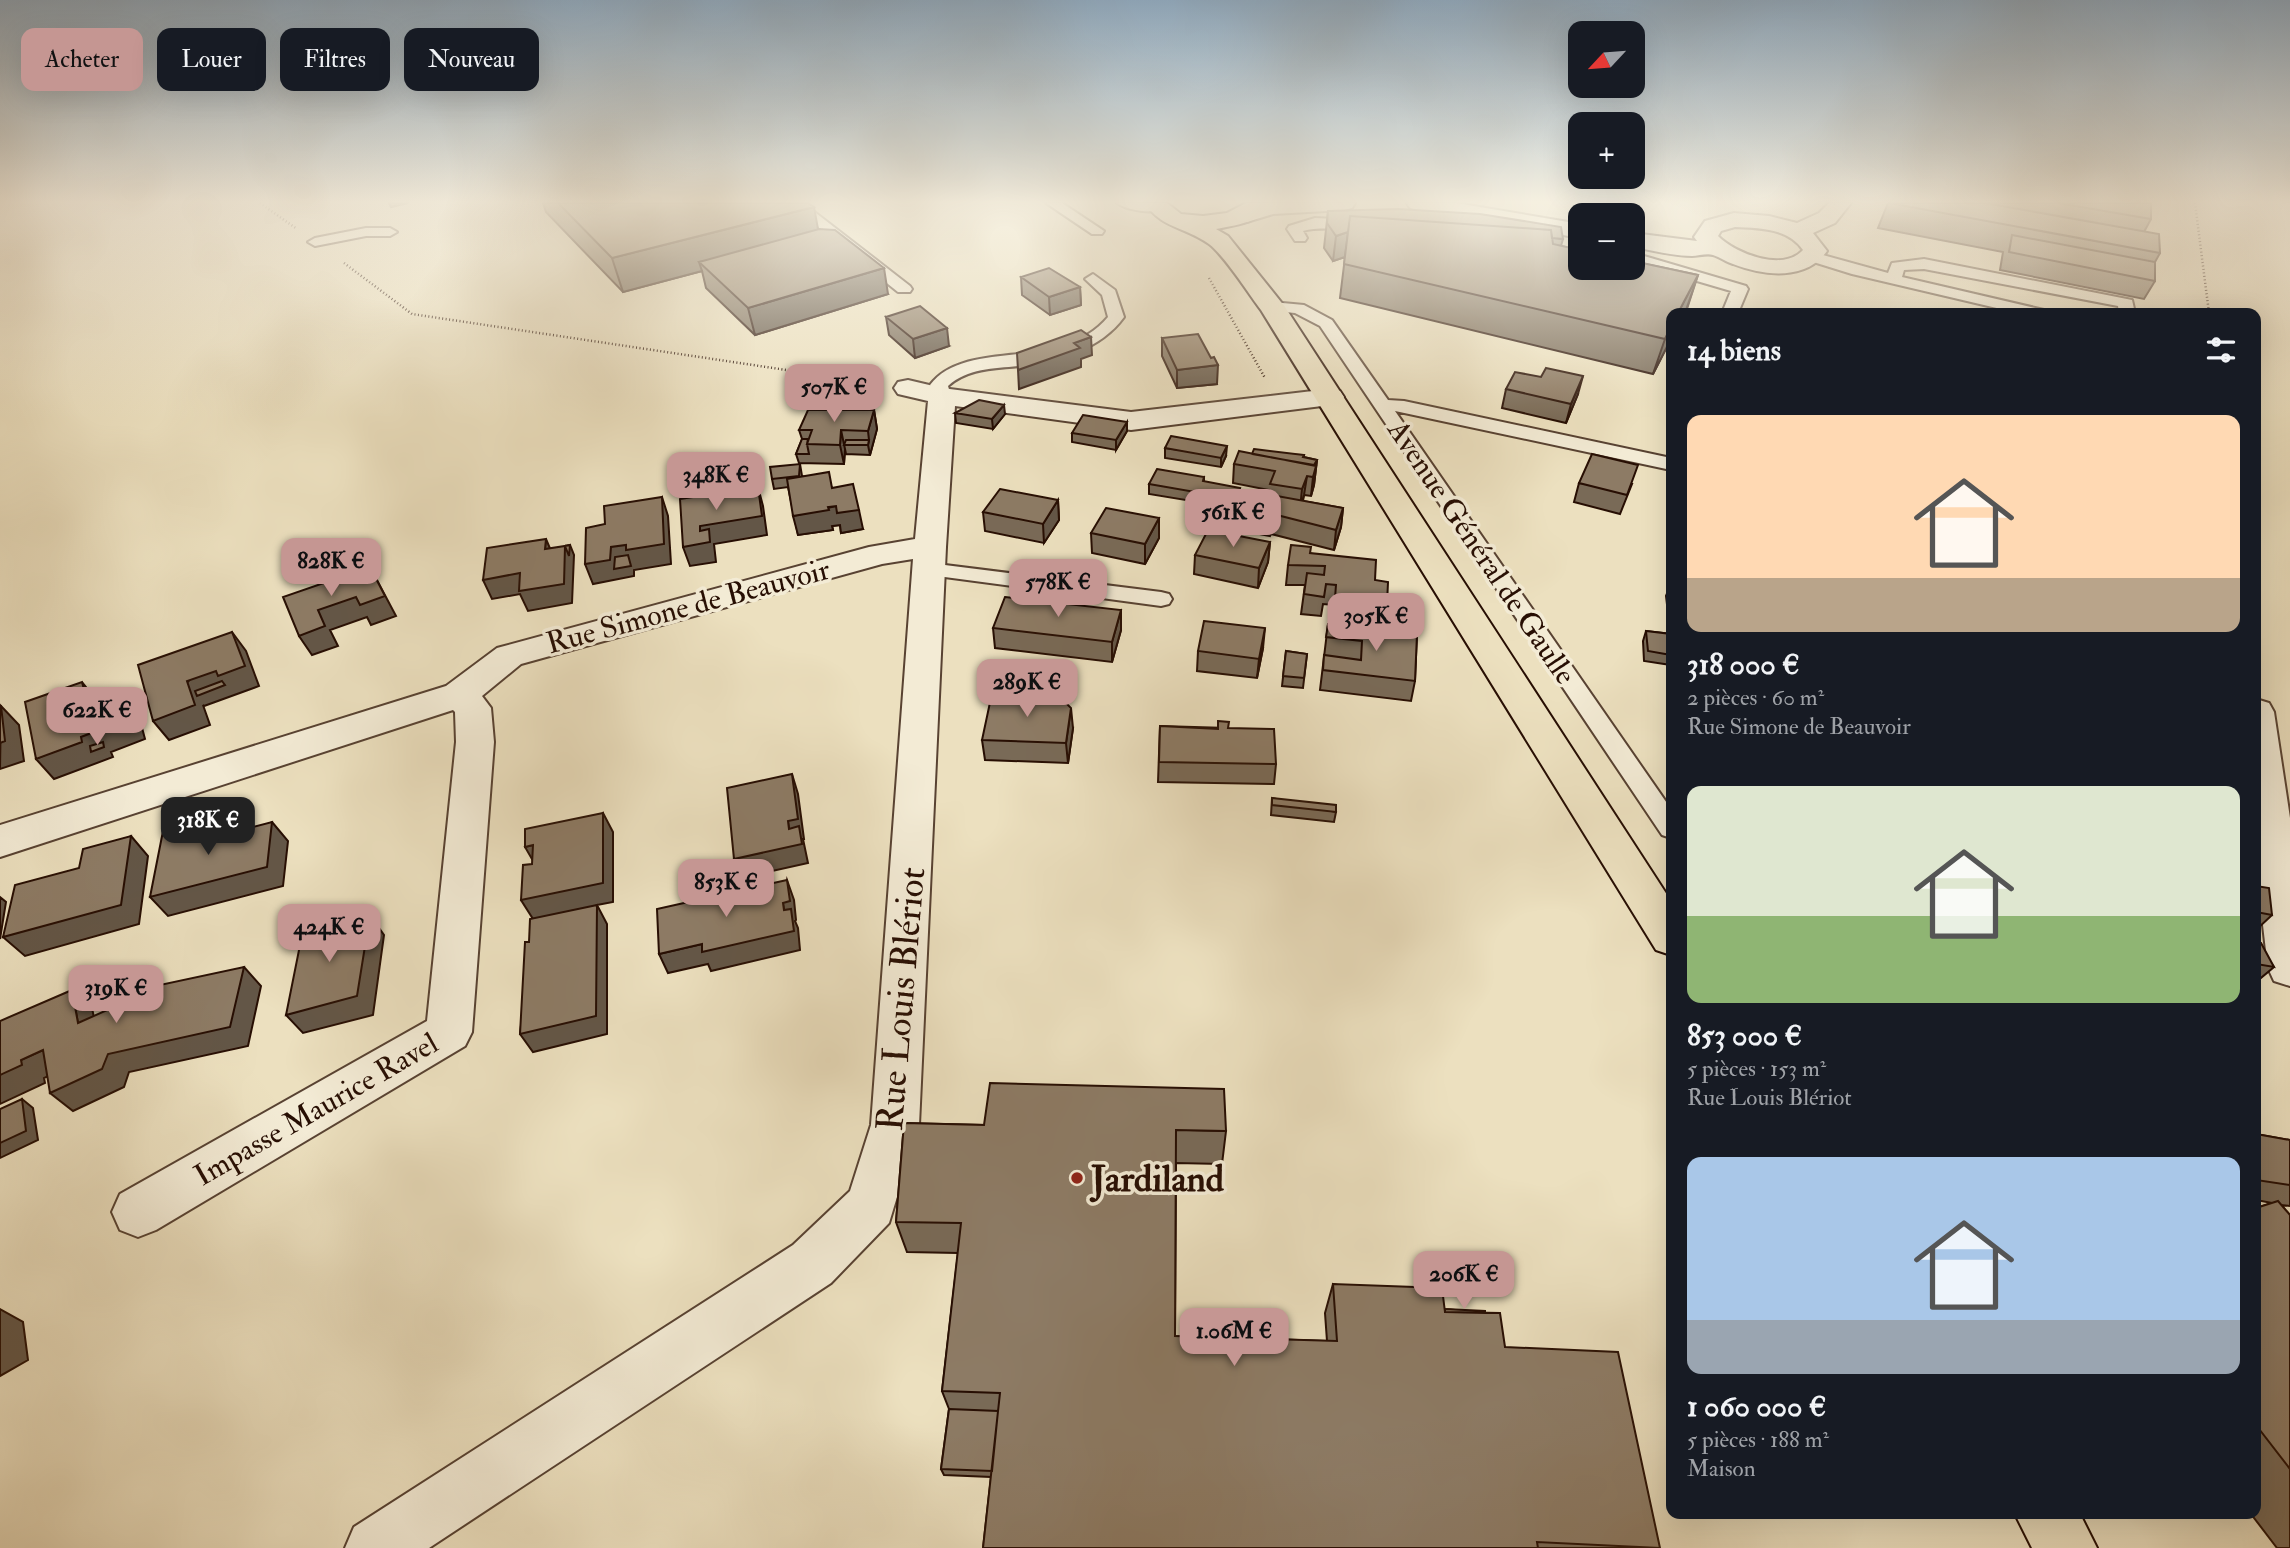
<!DOCTYPE html>
<html lang="fr">
<head>
<meta charset="utf-8">
<style>
  body { margin:0; font-family:"IM FELL Double Pica",serif; background:#242831; color:#f1f3f6; height:100vh; display:flex; flex-direction:column; font-size:26px; white-space:nowrap }
  * { box-sizing:border-box; margin:0 }
  p { font-size:23px; color:#9ea1a6 }
  .icon { flex:none; width:38px; height:38px; fill:none; stroke:currentColor; stroke-width:2; stroke-linecap:round; stroke-linejoin:round }
  .map { position:relative; flex:1; overflow:hidden }
  .drawer { position:absolute; left:1666px; top:308px; width:595px; height:1211px; display:flex; flex-direction:column; background:#171b24; border-radius:14px; box-shadow:0 7px 28px #0002 }
  .drawer>* { flex:none }
  .banner { position:absolute; left:21px; top:28px; width:665px; height:63px; display:flex; gap:14px }
  .needle { width:46px; rotate:244deg }
  .tools { position:absolute; left:1568px; top:21px; display:grid; gap:14px }
  .tools a { display:grid; place-items:center; width:77px; height:77px; border-radius:14px; background:#171b24; box-shadow:0 7px 28px #0002; font-size:35px }
  .price { position:absolute; translate:-50% -60px; padding:0 16px; border-radius:14px; background:#c59692; color:#111; font-size:23px; line-height:46px; filter:drop-shadow(0 2px 4px #0008) }
  .price::after { content:''; position:absolute; left:50%; top:42px; width:21px; height:16px; margin-left:-10px; background:inherit; clip-path:polygon(0 0,100% 0,50% 100%) }
  .price.active { background:#222; color:#fff }
  ul { padding:0; list-style:none }
  li { display:grid; align-content:center; gap:14px; height:371px; padding:0 21px }
  li span { display:grid; place-items:center; height:217px; border-radius:14px; color:#555 }
  li>.icon { margin-inline-start:auto }
  span .icon { width:126px; height:126px; fill:#fffc; stroke-width:1 }
  li b { font-size:30px }
  h2 { display:flex; justify-content:space-between; align-items:center; height:84px; padding:0 21px; font-size:30px }
  .pill { padding:0 24px; border-radius:14px; background:#171b24; box-shadow:0 7px 28px #0002; font-size:24px; line-height:63px }
  .pill.active { background:#c59692; color:#111 }
  .map>svg:first-child { display:block }
  .lines { fill:none; stroke-linecap:round; stroke-linejoin:round }
  .service-casing { stroke:#584232; stroke-width:4 }
  .minor-casing { stroke:#584232; stroke-width:4 }
  .primary-casing { stroke:#270e03; stroke-width:4 }
  .path { stroke:#270e03; stroke-width:2.5; stroke-dasharray:1 2.5; stroke-linecap:butt }
  .service { fill:#f3ebd5; fill-rule:evenodd }
  .minor { fill:#f3ebd5; fill-rule:evenodd }
  .primary { fill:#ece0bf; fill-rule:evenodd }
  .wall { fill:#796a57; stroke:#270e03; stroke-width:2 }
  .shaded-wall { fill:#635647; stroke:#270e03; stroke-width:2 }
  .building { fill:#8d7b65; stroke:#270e03; stroke-width:2 }
  .poi-dot { fill:#8f2418; stroke:#f3ebd5; stroke-width:2.5 }
  .labels { text-anchor:middle; stroke-width:7; stroke-linejoin:round; paint-order:stroke }
  .street-label { font-size:30px; fill:#270e03; stroke:#f3ebd5 }
  .near-street-label { font-size:37px; fill:#270e03; stroke:#f3ebd5 }
  .near-poi-label { font-size:37px; font-weight:bold; fill:#270e03; stroke:#f3ebd5; text-anchor:start }
</style>
</head>
<body>
<div class="map">
<svg width="2290" height="1548" viewBox="0 0 2290 1548">
  <rect width="100%" height="100%" fill="#ece0bf"/>
  <filter id="stains"><feTurbulence type="fractalNoise" baseFrequency=".00286" numOctaves="4"/><feColorMatrix values="0 0 0 0 .2 0 0 0 0 .09 0 0 0 0 .02 0 0 0 .5 -.17"/></filter>
  <radialGradient id="worn" r=".72"><stop offset=".6" stop-color="#630" stop-opacity="0"/><stop offset="1" stop-color="#630" stop-opacity=".3"/></radialGradient>
  <g class="lines">
    <!-- service casing -->
    <g class="service-casing">
      <path id="service" d="M787 203H803L910 286 912 289 910 292H898Z
        M1046 203H1062L1104 231 1102 234H1092Z
        M1117 203H1151L1164 208C1155 215 1126 210 1117 203Z
        M1315 218 1360 220 1367 224C1356 233 1321 225 1303 231L1307 238 1305 241H1295L1287 229 1289 226Z
        M366 228H390L397 232 390 236H366L315 246 308 242 315 238Z
        M1812 252 1888 273 1892 263 1924 259 2132 300 2135 313H2119L2118 306 1924 269 1904 270 1902 277 2044 310 2046 313H2018L1852 274 1807 260 1804 257Z
        M1644 256 1746 286 1748 289 1738 313H1722L1731 291 1639 264 1636 261 1639 258Z
        M1093 274 1115 290 1124 317C1100 350 1058 361 1019 366 994 369 968 368 948 386L951 396 948 400H936L930 385C966 337 1060 374 1108 317L1102 295 1085 279Z
        M1272 302 1304 305 1332 320 1388 400 1404 401 1671 458V470L1395 411 1671 809V838L1662 835 1320 326 1295 313 1266 310 1264 307Z
        M929 563 1161 592 1169 594 1172 599 1169 604 1161 606 922 574 919 569 922 564Z"/>
    </g>
    <!-- minor casing -->
    <g class="minor-casing">
      <path id="minor" d="M1262 203H1355L1352 208 1344 210 1273 214 1247 222 1239 220 1236 215 1239 210Z
        M1407 203H1456L1580 224V238L1418 210 1410 208Z
        M1829 203H1851L1835 223 1813 233 1827 251C1806 281 1764 276 1733 264 1726 262 1720 257 1713 255 1707 253 1698 256 1692 256 1673 256 1652 250 1633 247V233L1697 241 1694 237 1705 221 1734 213 1769 216 1797 223 1819 213ZM1735 227C1759 228 1788 228 1803 250 1783 272 1736 254 1718 236L1721 231Z
        M908 380 942 388 1131 412 1330 389 1340 391 1344 397 1340 403 1330 405 1131 430 955 406 946 547 919 1125 889 1223 831 1283 429 1548H345L354 1527 793 1245 850 1191 871 1125 913 559 882 564 521 664 482 696 491 708 494 742 472 1032 465 1046 156 1230 138 1237 120 1230 112 1212 120 1194 427 1021 456 742 455 712 453 710 0 857V825L446 686 497 648 869 547 915 539 928 401 898 394 894 388 898 382Z
        M2256 699 2269 703 2274 712 2290 818V986L2274 981 2268 968 2256 865Z"/>
    </g>
    <!-- primary casing -->
    <g class="primary-casing">
      <path id="primary" d="M1145 203H1167L1181 214 1203 216 1227 213 1246 203H1268C1265 222 1232 226 1216 229L1228 236 1285 307 1671 901V955L1656 950 1261 310C1248 293 1225 256 1209 244 1184 226 1162 229 1145 203Z
        M2015 1514H2080L2097 1548H2032Z"/>
    </g>
    <!-- path -->
    <path class="path" d="M260 203 297 229
      M2195 203 2209 313
      M344 263 412 314 880 384
      M1209 278 1265 378"/>
    <!-- service -->
    <use href="#service" class="service"/>
    <!-- minor -->
    <use href="#minor" class="minor"/>
    <!-- primary -->
    <use href="#primary" class="primary"/>
  </g>
  <!-- wall -->
  <path class="wall" d="M543 203H808L818 229 888 294 755 335 706 288 702 271 623 292 546 212Z
    M1888 203H2151V219L2144 232 2160 253 2155 262V281L2144 299 2000 270 2003 252 1878 228Z
    M1328 211 1563 239 1561 246 1698 275 1687 309 1671 313V339L1653 374 1340 298 1346 249 1345 257 1333 261 1324 248Z
    M1021 277 1080 287 1081 305 1050 315 1022 295Z
    M886 317 949 346 915 358 889 335Z
    M1162 338 1211 358 1217 384 1177 388 1162 356Z
    M1541 377 1578 394 1566 423 1502 408 1506 389Z
    M874 410 877 429 870 455 846 454 845 449 844 464 799 463 796 454 802 439 799 430Z
    M955 413 1005 414 993 429 956 423Z
    M1127 422V431L1116 450 1072 442V433Z
    M1165 448 1226 456 1221 467 1165 458Z
    M1252 454 1304 455V457L1317 460 1314 485 1311 496 1304 495 1303 501 1343 508 1341 527 1334 550 1271 534 1270 536 1239 530 1240 521 1245 509 1246 500 1269 495V490L1233 483 1234 464Z
    M800 464 802 476 832 488 863 529 841 533 840 525 832 526 833 530 798 535 788 487 774 489 772 479Z
    M1204 477V482L1239 497 1234 508 1149 494V484Z
    M1579 483 1632 484 1620 514 1574 502Z
    M1058 500 1059 520 1044 543 985 531 983 512Z
    M1159 518V538L1145 564 1092 553 1091 533Z
    M1270 542 1268 562 1258 588 1194 574 1195 555Z
    M1310 553 1375 580 1387 604 1383 623 1332 617 1334 605 1323 604 1321 616 1301 614 1305 585H1286L1288 565Z
    M1671 583V614L1668 613 1666 596Z
    M1121 610V630L1112 662 995 648 993 628Z
    M1328 624 1417 634 1415 681 1411 701 1320 690Z
    M1646 631 1671 634V665L1644 661 1643 641Z
    M1263 648 1257 678 1197 671 1198 651Z
    M1286 651 1307 654 1303 688 1282 686Z
    M1160 726 1228 728 1276 764 1274 784 1158 782Z
    M1073 728 1068 763 985 760 982 740Z
    M1272 798 1336 812 1334 822 1271 815Z
    M2256 886 2272 915 2256 930Z
    M2256 942 2274 967 2256 982Z
    M904 1123 1226 1131 1222 1164 1176 1163 1175 1336 1327 1341 1325 1313 1333 1284 1445 1309 1485 1313 1505 1347 1659 1548H983L991 1477 944 1475 941 1469 949 1409 942 1391 958 1253 907 1252 896 1222Z
    M2256 1134 2290 1140V1206L2281 1205 2290 1215V1548H2277L2251 1514H2256V1208L2272 1203 2256 1200Z"/>
  <!-- shaded-wall -->
  <path class="shaded-wall" d="M389 203H408L391 207Z
    M814 207 820 240 699 262 702 271 623 292 612 258Z
    M1348 232 1345 257 1333 261 1336 236Z
    M884 268 888 294 755 335 748 308Z
    M1698 275 1685 313H1678Z
    M1080 287 1081 305 1050 315 1049 297Z
    M1671 326V339L1653 374 1665 339Z
    M947 328 949 346 915 358 913 339Z
    M1091 337 1092 355 1081 359V367L1019 389 1018 370 1074 343Z
    M1218 365 1217 384 1177 388V370Z
    M1583 376 1578 394 1566 423 1571 404Z
    M1004 405 1005 414 993 429 992 419Z
    M874 410 877 429 870 455 868 445 869 440 868 431Z
    M1127 422V431L1116 450V440Z
    M841 430 845 449 844 464 840 445Z
    M1227 446 1226 456 1221 467V458Z
    M1317 460 1314 485 1311 496 1313 477 1312 476Z
    M1307 476 1304 495 1300 509 1302 489Z
    M758 487 763 506 767 535 714 544 716 562 690 566 683 547 700 526Z
    M1240 488 1239 497 1234 508 1235 499Z
    M662 497 668 516 671 564 634 570V576L593 584 585 564 611 547Z
    M1058 500 1059 520 1044 543 1043 524Z
    M836 506 859 510 863 529 841 533 840 525 832 526 833 530 798 535 793 516Z
    M1343 508 1341 527 1334 550 1336 530Z
    M1159 518V538L1145 564V544Z
    M546 539 554 558 565 546 570 545 574 555 572 603 528 611 520 594 492 599 483 580 545 549Z
    M1270 542 1268 562 1258 588 1259 568Z
    M370 567 396 616 371 625 367 617 330 630 338 646 312 655 299 636 318 610Z
    M1121 610V630L1112 662V642Z
    M1265 628 1263 648 1257 678 1259 659Z
    M232 632 246 651 259 686 204 706 203 705 210 725 169 740 153 721Z
    M82 682 98 702 88 705Z
    M121 693 138 713 145 739 111 752 113 757 54 779 36 759 81 737Z
    M1 706 19 725 24 761 0 769Z
    M1071 708 1073 728 1068 763 1066 743Z
    M792 774 798 794 804 839H803L808 863 741 878 734 859 789 829 788 821Z
    M603 813 613 832V902L597 905 607 924V1034L533 1052 520 1034 533 919 521 900Z
    M200 822 216 841H197Z
    M272 822 288 841 283 886 168 916 150 897Z
    M131 836 148 856 139 924 25 956 3 937Z
    M533 845 536 866 525 847Z
    M787 880 794 900 796 920 795 921 798 928 800 950 711 971 708 964 668 973 659 954 702 944 784 910 783 903Z
    M0 897 6 902 0 939Z
    M370 915 384 935 373 1015 303 1033 286 1015Z
    M244 967 261 986 248 1046 129 1072 124 1087 73 1111 50 1093 108 1054Z
    M72 990 92 1008 99 1042 78 1023Z
    M43 1050 65 1068 44 1078 45 1083 0 1104V1075L21 1060Z
    M22 1099 33 1108 38 1140 0 1158V1142Z
    M0 1309 23 1322 28 1360 0 1376Z"/>
  <!-- building -->
  <path class="building" d="M558 203H808L814 207 612 258Z
    M1889 203H1985L2159 234 2160 253Z
    M2058 203H2151V219Z
    M1398 209 1480 214 1561 227 1563 239 1552 238 1551 230 1350 216 1348 232 1336 236 1327 223 1328 211Z
    M1350 216 1551 230 1553 244 1580 250V268H1633V261L1698 275 1678 313H1671V326L1665 339 1344 264Z
    M819 229 835 230 884 268 748 308 699 262Z
    M2012 235 2155 262V281L2009 252Z
    M1049 268 1080 287 1049 297 1021 277Z
    M920 306 947 328 913 339 886 317Z
    M1081 330 1091 337 1074 343 1080 348 1018 370 1017 353Z
    M1198 334 1211 358 1214 357 1218 365 1177 370 1162 338Z
    M1546 368 1583 376 1571 404 1506 389 1515 372 1541 377Z
    M979 400 1004 405 992 419 955 413Z
    M808 410H874L868 431 841 430 840 445 807 444 812 430H799Z
    M1083 415 1127 422 1116 440 1072 433Z
    M1171 436 1227 446 1221 458 1165 448Z
    M802 439H808L807 444 809 454H796Z
    M846 440H869L868 445H844Z
    M1254 449 1304 455 1303 457 1317 460 1314 465 1252 454Z
    M1239 451 1316 466 1313 477 1307 476 1302 489 1270 484 1275 471 1234 464Z
    M1592 454 1638 465 1627 495 1579 483Z
    M800 464 799 476 772 479 770 467Z
    M1157 469 1204 477 1203 481 1240 488 1235 499 1149 484Z
    M829 472 832 488 853 484 859 510 837 513 836 506 828 507 829 510 793 516 787 479Z
    M758 487 762 516 700 526V531L709 529 710 542 683 547 680 499Z
    M1000 489 1058 500 1043 524 983 512Z
    M1249 491 1343 508 1336 530 1273 514 1277 505 1246 500Z
    M662 497 664 544 626 550V545L611 547 610 560 585 564 586 528 605 524 604 506Z
    M1106 508 1159 518 1145 544 1091 533Z
    M1245 509 1273 514 1271 526 1240 521Z
    M1208 530 1270 542 1259 568 1195 555Z
    M546 539 545 549 565 546 564 584 519 591 520 573 483 580 487 548Z
    M570 545 569 556 565 546Z
    M1291 545 1311 547 1310 553 1376 560 1375 580 1388 582 1387 604 1335 598 1336 585 1326 584 1324 597 1304 594 1307 573 1324 575 1325 566 1288 565Z
    M628 555 631 566 614 569 615 557Z
    M370 567 385 596 360 605 356 597 318 610 325 626 299 636 283 597Z
    M1005 597 1121 610 1112 642 993 628Z
    M1204 621 1265 628 1259 659 1198 651Z
    M1328 624 1417 634 1415 681 1323 670 1324 655 1361 660 1362 641 1326 637Z
    M1646 631 1671 634V655L1648 651Z
    M232 632 245 666 218 676 216 671 187 681 195 705 153 721 138 665Z
    M1286 651 1307 654 1304 678 1283 676Z
    M222 681 225 685 197 696 195 691Z
    M82 682 88 705 121 693 128 719 81 737 82 742 36 759 25 702Z
    M992 693 1053 696 1066 703 1071 708 1066 743 982 740Z
    M0 706H1L5 741 0 743Z
    M1218 721 1229 722 1228 728 1274 729 1276 764 1159 762 1160 726 1218 729Z
    M103 742 104 747 91 752 90 746Z
    M792 774 798 819 788 821 789 829 799 826 802 844 734 859 727 788Z
    M1272 798 1336 805V812L1272 805Z
    M603 813V883L521 900 523 865 532 864 533 845 525 847V829Z
    M200 822 197 841 222 834V838L233 835 234 832 272 822 267 867 150 897 163 831Z
    M131 836 121 905 3 937 15 885 79 868 83 849Z
    M787 880 790 901 783 903 784 910 791 909 794 931 702 952V944L659 954 657 909Z
    M2256 886 2269 888 2272 915 2256 912Z
    M597 905 596 1016 520 1034 525 942H529L530 919Z
    M370 915 357 996 286 1015 303 930Z
    M2256 942 2261 943 2274 967 2256 964Z
    M244 967 230 1027 108 1054 102 1069 50 1093 43 1050 21 1060 22 1065 0 1075V1021L72 990 78 1023 123 1003 127 992Z
    M990 1083 1224 1089 1226 1131 1176 1130 1175 1336 1337 1341 1333 1284 1442 1288 1445 1312 1500 1313 1505 1347 1618 1352 1660 1548 1537 1542 1538 1548H983L1000 1393 942 1391 961 1223 896 1222 904 1123 984 1125Z
    M22 1099 26 1131 0 1143V1109Z
    M2256 1134 2290 1140V1185L2256 1180Z
    M2278 1201 2290 1215V1469L2256 1425V1208Z
    M1445 1309 1485 1311V1313L1445 1312Z
    M949 1409 998 1411 992 1471 941 1469Z"/>
  <!-- sky -->
  <linearGradient id="sky" x2="0" y2="1"><stop stop-color="#8fa9be"/><stop offset="0.48" stop-color="#f6f1e2"/><stop offset="1" stop-color="#f6f1e2" stop-opacity="0"/></linearGradient>
  <rect width="2290" height="420" fill="url(#sky)"/>
  <!-- markers -->
  <circle class="poi-dot" cx="1077" cy="1178" r="7"/>
  <g class="labels">
    <!-- street labels -->
    <g class="street-label">
      <text transform="translate(1482 552) rotate(56)" y="10">Avenue Général de Gaulle</text>
      <text transform="translate(688 606) rotate(-15)" y="10">Rue Simone de Beauvoir</text>
      <text transform="translate(316 1109) rotate(-30)" y="10">Impasse Maurice Ravel</text>
    </g>
    <!-- near-street labels -->
    <g class="near-street-label">
      <text transform="translate(900 999) rotate(-85)" y="13">Rue Louis Blériot</text>
    </g>
    <!-- near-poi labels -->
    <g class="near-poi-label">
      <text x="1091" y="1191">Jardiland</text>
    </g>
  </g>
  <rect width="100%" height="100%" filter="url(#stains)"/>
  <rect width="100%" height="100%" fill="url(#worn)"/>
</svg>
<div class="tools">
<a><svg class="needle" viewBox="-14 -14 28 28"><path d="M0-13l5 13h-10z" fill="#e53935"/><path d="M0 13l5-13h-10z" fill="#9ea1a6"/></svg></a>
<a>+</a>
<a>−</a>
</div>
<b class="price" style="left:834px;top:424px">507K €</b>
<b class="price" style="left:716px;top:512px">348K €</b>
<b class="price" style="left:1233px;top:549px">561K €</b>
<b class="price" style="left:331px;top:598px">828K €</b>
<b class="price" style="left:1058px;top:619px">578K €</b>
<b class="price" style="left:1376px;top:653px">305K €</b>
<b class="price" style="left:1027px;top:719px">289K €</b>
<b class="price" style="left:97px;top:747px">622K €</b>
<b class="price active" style="left:208px;top:857px">318K €</b>
<b class="price" style="left:726px;top:919px">853K €</b>
<b class="price" style="left:329px;top:964px">424K €</b>
<b class="price" style="left:116px;top:1025px">319K €</b>
<b class="price" style="left:1464px;top:1311px">206K €</b>
<b class="price" style="left:1234px;top:1368px">1.06M €</b>
<div class="banner">
<a class="pill active">Acheter</a>
<a class="pill">Louer</a>
<a class="pill">Filtres</a>
<a class="pill">Nouveau</a>
</div>
<section class="drawer">
<h2>14 biens<svg class="icon" aria-label="filters" viewBox="0 0 24 24"><path d="M4 7h16M4 17h16"/><circle cx="9" cy="7" r="2"/><circle cx="15" cy="17" r="2"/></svg></h2>
<ul>
<li><span style="background:linear-gradient(#ffd9b3 75%,#b9a48a 0)"><svg class="icon" aria-label="home" viewBox="0 0 24 24"><path d="M3 11l9-7 9 7M6 9v11h12V9"/></svg></span><div><b>318 000 €</b><p>2 pièces · 60 m²</p><p>Rue Simone de Beauvoir</p></div></li>
<li><span style="background:linear-gradient(#dfe7d0 60%,#8fb573 0)"><svg class="icon" aria-label="home" viewBox="0 0 24 24"><path d="M3 11l9-7 9 7M6 9v11h12V9"/></svg></span><div><b>853 000 €</b><p>5 pièces · 153 m²</p><p>Rue Louis Blériot</p></div></li>
<li><span style="background:linear-gradient(#a9c7e8 75%,#9aa5b1 0)"><svg class="icon" aria-label="home" viewBox="0 0 24 24"><path d="M3 11l9-7 9 7M6 9v11h12V9"/></svg></span><div><b>1 060 000 €</b><p>5 pièces · 188 m²</p><p>Maison</p></div></li>
</ul>
</section>
</div>
</body>
</html>
